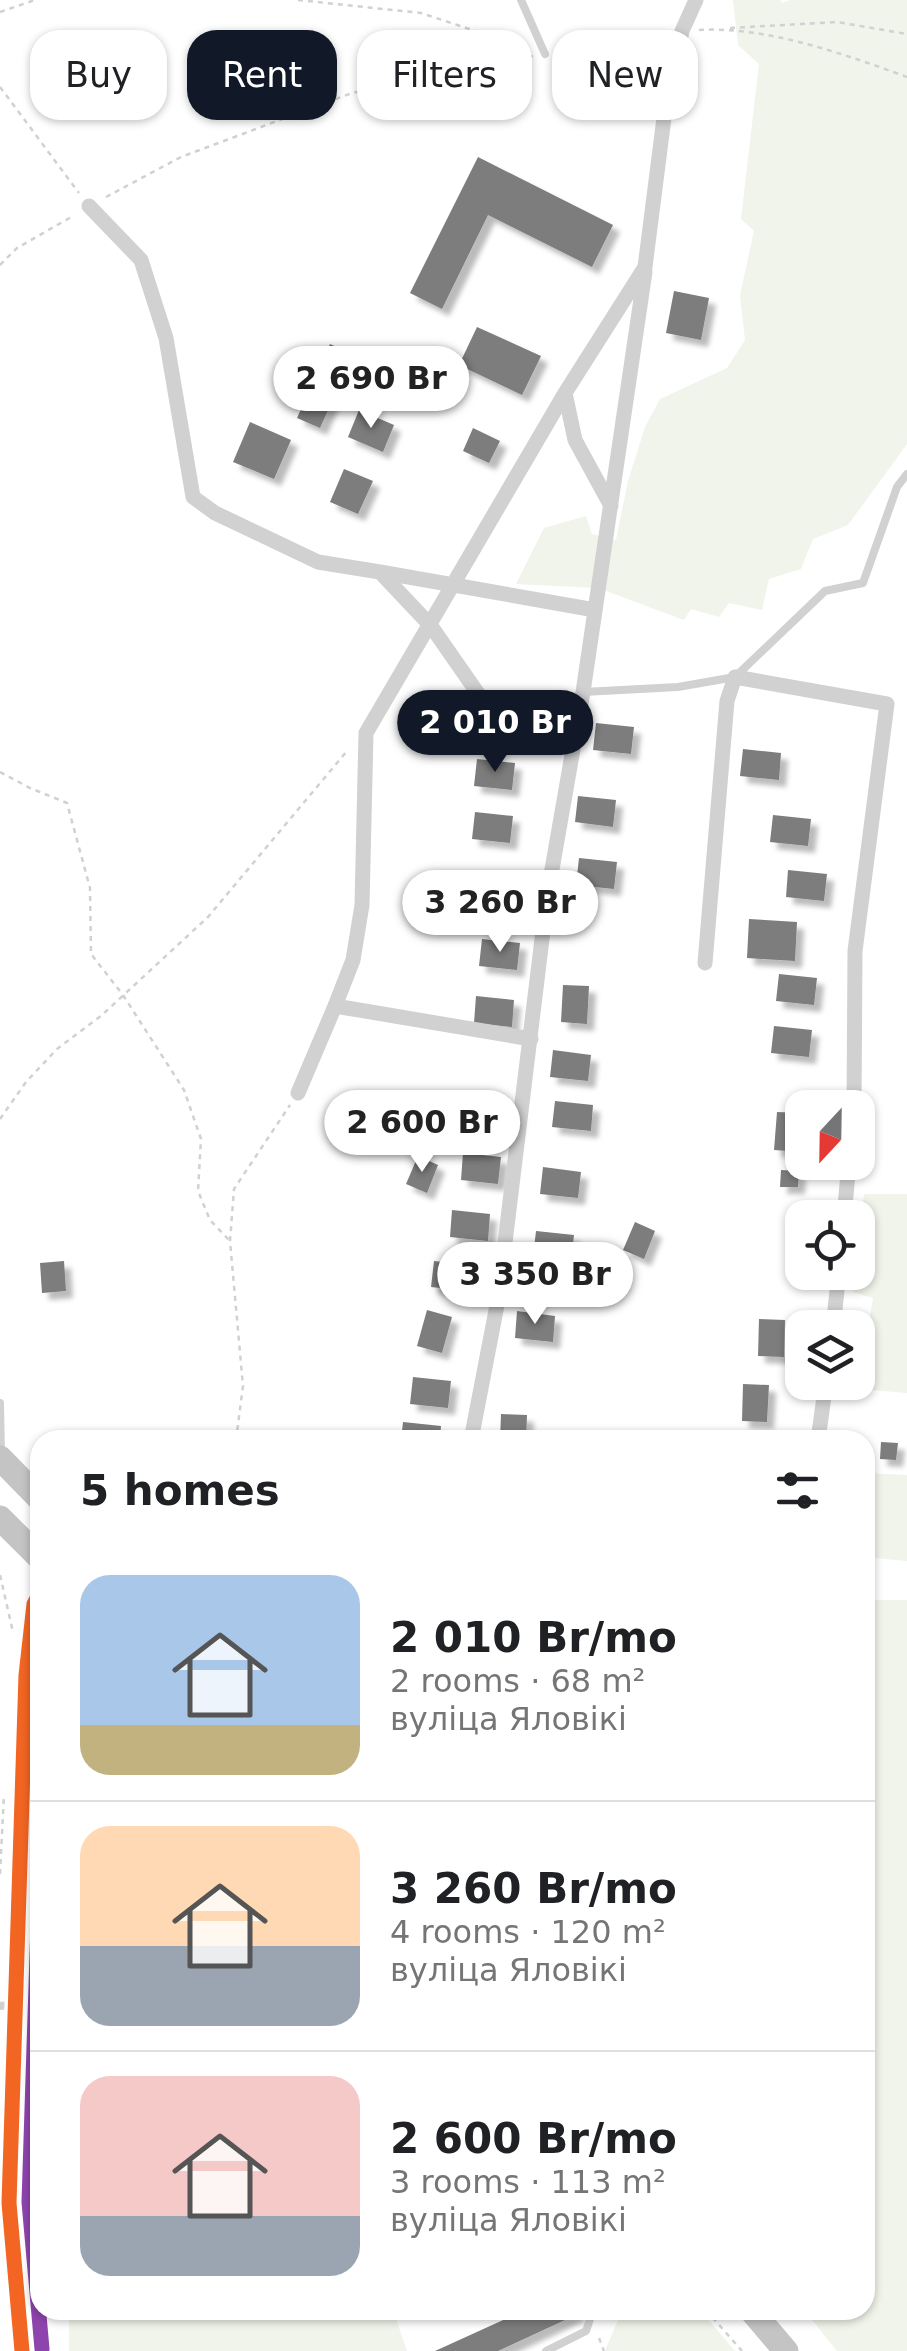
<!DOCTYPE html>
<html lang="en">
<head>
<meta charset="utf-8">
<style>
  body { margin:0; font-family:"DejaVu Sans",sans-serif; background:#f2f2f2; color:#202124; height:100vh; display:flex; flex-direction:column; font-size:38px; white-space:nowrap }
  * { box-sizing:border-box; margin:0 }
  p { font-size:32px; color:#757577 }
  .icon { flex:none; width:55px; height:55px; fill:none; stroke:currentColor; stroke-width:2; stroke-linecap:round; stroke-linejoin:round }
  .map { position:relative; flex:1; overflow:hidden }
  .sheet { position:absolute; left:30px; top:1430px; width:845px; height:890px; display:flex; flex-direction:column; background:#fff; border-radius:30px; box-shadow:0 2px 8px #0004 }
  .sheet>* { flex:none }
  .hud { position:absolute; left:30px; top:30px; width:848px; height:90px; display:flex; gap:20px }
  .needle { width:65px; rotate:202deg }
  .controls { position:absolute; left:785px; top:1090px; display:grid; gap:20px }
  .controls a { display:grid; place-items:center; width:90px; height:90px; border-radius:20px; background:#fff; box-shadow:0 2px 8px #0004; font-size:50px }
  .price { position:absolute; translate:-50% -85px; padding:0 22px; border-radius:35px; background:#fff; color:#222; font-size:32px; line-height:65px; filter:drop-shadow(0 2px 5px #0008) }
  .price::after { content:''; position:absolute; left:50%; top:60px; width:30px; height:22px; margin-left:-15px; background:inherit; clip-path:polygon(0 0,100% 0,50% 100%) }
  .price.current { background:#111827; color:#fff }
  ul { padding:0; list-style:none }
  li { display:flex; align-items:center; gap:30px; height:250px; padding:0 50px }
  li+li { border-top:2px solid #e0e0e0 }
  li span { display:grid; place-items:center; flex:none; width:280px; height:200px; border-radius:30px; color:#555 }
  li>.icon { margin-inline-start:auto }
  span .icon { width:120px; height:120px; fill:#fffc; stroke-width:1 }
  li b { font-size:42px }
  h2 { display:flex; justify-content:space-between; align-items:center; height:120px; padding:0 50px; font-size:42px }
  .pill { padding:0 35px; border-radius:30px; background:#fff; box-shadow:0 2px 8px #0004; font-size:35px; line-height:90px }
  .pill.current { background:#111827; color:#fff }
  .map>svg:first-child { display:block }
  .green { fill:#f0f4ea }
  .building { fill:#7d7d7d; filter:url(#shadow) }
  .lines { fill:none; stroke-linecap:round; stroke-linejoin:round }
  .path { stroke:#d1d1d1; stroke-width:2.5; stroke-dasharray:5 5; stroke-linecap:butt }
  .lane { stroke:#d1d1d1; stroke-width:8 }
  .street { stroke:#d1d1d1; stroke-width:15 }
  .primary { stroke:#c4c4c4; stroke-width:25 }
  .bus-1-casing { stroke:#fff; stroke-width:22 }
  .bus-2-casing { stroke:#fff; stroke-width:22 }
  .bus-1 { stroke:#f26522; stroke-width:15 }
  .bus-2 { stroke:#8e44ad; stroke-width:15 }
</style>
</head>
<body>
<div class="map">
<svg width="907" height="2351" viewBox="0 0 907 2351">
  <defs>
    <filter id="shadow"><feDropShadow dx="7" dy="7" stdDeviation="2.5" flood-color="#0004"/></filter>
  </defs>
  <rect width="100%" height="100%" fill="#fff"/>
  <!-- green -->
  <path class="green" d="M733 0H780L782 3 790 0H907V444L848 525 813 539 801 569 769 579 762 610 729 603 719 617 691 609 684 620 598 588 516 584 544 528 586 516 592 534 616 540 628 481 645 427 660 399 727 368 745 340 740 295 754 231 741 219 759 64 738 45Z
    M864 1194H907V1393L858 1389 873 1298 853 1292Z
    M865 1473 907 1475V1561L865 1557Z
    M865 1600H907V2351H837L804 2310H865Z
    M83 2310H172L216 2316 225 2310H393L407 2351H69V2312Z
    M622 2310H700L735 2351H605Z"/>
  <!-- building -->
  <path class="building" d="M478 157 613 225 592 267 488 215 442 309 410 293Z
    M674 291 709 298 701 340 666 333Z
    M477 327 541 356 522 395 459 365Z
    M330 344 353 355 320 428 297 418Z
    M359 410 394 425 383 452 348 437Z
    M250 422 291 440 274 479 233 462Z
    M473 428 500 441 489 463 463 451Z
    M344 469 373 481 358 514 330 502Z
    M431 709 469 713 467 740 428 736Z
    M596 723 634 727 631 754 593 750Z
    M743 749 781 753 779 780 740 776Z
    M477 759 515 763 512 790 474 786Z
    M578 796 616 800 613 827 575 822Z
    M475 812 513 816 510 843 472 839Z
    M773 815 811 819 808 846 770 842Z
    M579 858 617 862 614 889 576 885Z
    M788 870 827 874 824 901 786 897Z
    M483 881 521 885 518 912 480 908Z
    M749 919 797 922 795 961 747 958Z
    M482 939 520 943 517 970 479 966Z
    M779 974 817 978 814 1005 776 1001Z
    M563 985 589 986 587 1024 561 1022Z
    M476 996 514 1000 512 1027 474 1023Z
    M774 1026 812 1030 809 1057 771 1053Z
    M553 1050 591 1055 588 1081 550 1077Z
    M462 1092 501 1096 498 1123 460 1119Z
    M555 1101 593 1105 591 1131 552 1127Z
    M777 1112 802 1113V1152L774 1150Z
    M463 1153 501 1157 498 1184 461 1180Z
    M418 1156 438 1165 427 1193 406 1184Z
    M543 1167 581 1172 578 1198 540 1194Z
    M781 1170 799 1171 798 1187H780Z
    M452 1210 490 1214 488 1241 450 1237Z
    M635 1222 655 1231 644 1259 623 1250Z
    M536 1231 574 1235 571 1262 533 1257Z
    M64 1261 66 1291 42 1293 40 1263Z
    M434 1261 472 1265 469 1291 431 1287Z
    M427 1310 452 1317 442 1353 417 1346Z
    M517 1311 555 1316 553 1342 515 1338Z
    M759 1319 785 1320 784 1357 758 1356Z
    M413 1377 451 1381 448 1408 410 1404Z
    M743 1384 769 1385 767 1422 742 1421Z
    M501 1414 527 1415 526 1440H500Z
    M403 1422 441 1426 440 1440H401Z
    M881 1442 898 1443 896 1460 880 1459Z
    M525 2310H576L578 2314 498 2351H435Z"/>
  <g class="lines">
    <!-- path -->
    <path class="path" d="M298 0 421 13 530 49
      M0 12 35 0
      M730 28 837 22 907 34
      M699 30C766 26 844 54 907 77
      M555 52 666 34
      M555 59 649 110
      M0 87 79 193
      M106 197 181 157 352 93 533 56
      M0 265 17 248 73 216
      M0 772 30 788 67 803 90 888 91 954 123 995 184 1090 201 1139 198 1191 210 1220 230 1241
      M0 1119 26 1082 57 1049 102 1015 208 917 347 751
      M236 1440 243 1386 230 1241 234 1189 290 1105
      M0 1575 13 1632
      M0 1874 4 1794
      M706 2310 742 2351
      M599 2338 604 2351"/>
    <!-- lane -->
    <path class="lane" d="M521 0 545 54
      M583 692 678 687 735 677 825 591 863 583 897 487 907 474
      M0 1403 1 1455
      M0 2006 16 2004
      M478 2314 486 2310
      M546 2351 586 2331 593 2310"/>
    <!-- street -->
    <path class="street" d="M89 206 141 260 166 338 193 497 215 513 318 562 380 572 431 626 479 695 491 705 575 740
      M565 393 575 440 611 506
      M380 572 595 610
      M705 963 727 701 735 677 887 704 855 951 854 1108
      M531 1039 335 1006 353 960 362 905 366 733 565 393 645 267 664 118 682 31 696 0
      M298 1093 335 1006
      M844 1218 849 1162
      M833 1328 839 1272
      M471 1440 498 1300 547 898 583 692 645 272
      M818 1440 826 1382
      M14 2045 40 2043
      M22 2351 9 2203 26 1675 34 1604 40 1593"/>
    <!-- primary -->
    <path class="primary" d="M0 1458 40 1499
      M0 1518 40 1558
      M751 2310 786 2351"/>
    <!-- bus-1 casing -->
    <g class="bus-1-casing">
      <path id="bus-1" d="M22 2351 9 2203 26 1675 34 1604 40 1593"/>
    </g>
    <!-- bus-2 casing -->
    <g class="bus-2-casing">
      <path id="bus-2" d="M40 1862 29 2202 42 2349"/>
    </g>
    <!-- bus-1 -->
    <use href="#bus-1" class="bus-1"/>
    <!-- bus-2 -->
    <use href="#bus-2" class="bus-2"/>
  </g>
</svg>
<div class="controls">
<a><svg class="needle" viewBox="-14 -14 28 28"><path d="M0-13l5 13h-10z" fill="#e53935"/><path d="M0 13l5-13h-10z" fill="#757577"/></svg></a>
<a><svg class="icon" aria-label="locate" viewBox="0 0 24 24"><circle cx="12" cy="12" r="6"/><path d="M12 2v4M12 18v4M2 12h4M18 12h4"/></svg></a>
<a><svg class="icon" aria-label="layers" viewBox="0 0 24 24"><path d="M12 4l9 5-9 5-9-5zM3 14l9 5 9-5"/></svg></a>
</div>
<b class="price" style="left:371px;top:431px">2 690 Br</b>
<b class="price current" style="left:495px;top:775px">2 010 Br</b>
<b class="price" style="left:500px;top:955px">3 260 Br</b>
<b class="price" style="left:422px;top:1175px">2 600 Br</b>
<b class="price" style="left:535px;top:1327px">3 350 Br</b>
<div class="hud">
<a class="pill">Buy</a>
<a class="pill current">Rent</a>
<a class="pill">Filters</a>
<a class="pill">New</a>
</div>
<section class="sheet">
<h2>5 homes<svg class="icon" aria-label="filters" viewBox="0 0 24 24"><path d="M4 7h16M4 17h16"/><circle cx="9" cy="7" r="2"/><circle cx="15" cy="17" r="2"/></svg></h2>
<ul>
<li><span style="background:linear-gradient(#a9c7e8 75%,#c2b280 0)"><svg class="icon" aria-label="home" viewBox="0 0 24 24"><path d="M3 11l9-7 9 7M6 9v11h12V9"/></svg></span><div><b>2 010 Br/mo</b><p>2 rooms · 68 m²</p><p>вуліца Яловікі</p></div></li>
<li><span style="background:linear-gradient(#ffd9b3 60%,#9aa5b1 0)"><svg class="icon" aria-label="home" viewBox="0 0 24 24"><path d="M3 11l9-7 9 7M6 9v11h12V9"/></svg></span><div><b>3 260 Br/mo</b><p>4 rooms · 120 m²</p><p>вуліца Яловікі</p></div></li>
<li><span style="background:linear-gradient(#f6c9c9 70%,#9aa5b1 0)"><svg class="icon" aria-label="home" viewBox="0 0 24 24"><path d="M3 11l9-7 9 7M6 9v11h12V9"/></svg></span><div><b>2 600 Br/mo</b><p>3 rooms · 113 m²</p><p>вуліца Яловікі</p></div></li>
</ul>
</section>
</div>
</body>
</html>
